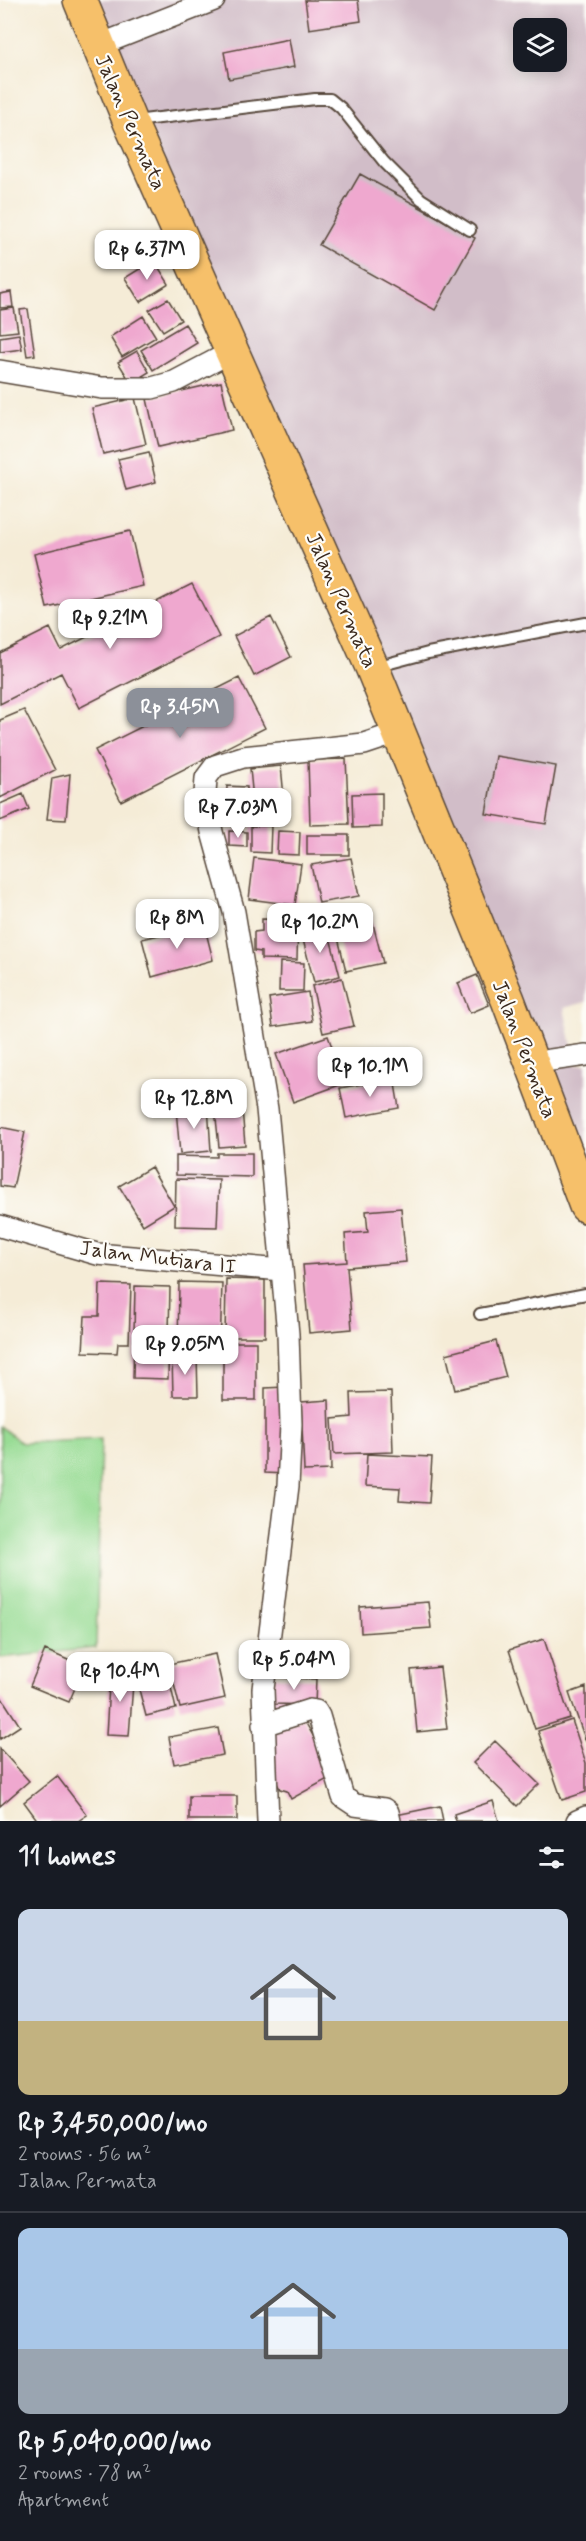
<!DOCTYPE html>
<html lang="en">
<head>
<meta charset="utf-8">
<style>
  body { margin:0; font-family:Mynerve,sans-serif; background:#20242c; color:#f1f3f6; height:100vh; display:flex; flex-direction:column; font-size:22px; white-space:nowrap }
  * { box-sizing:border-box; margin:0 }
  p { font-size:20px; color:#9ea1a6 }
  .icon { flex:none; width:33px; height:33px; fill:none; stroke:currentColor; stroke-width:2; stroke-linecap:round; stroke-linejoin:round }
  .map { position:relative; height:1821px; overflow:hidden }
  .drawer { display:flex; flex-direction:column; background:#171b24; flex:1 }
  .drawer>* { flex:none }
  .tools { position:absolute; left:513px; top:18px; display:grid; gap:12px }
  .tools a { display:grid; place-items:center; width:54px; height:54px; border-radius:12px; background:#171b24; box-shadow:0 3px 15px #0003; font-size:30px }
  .price { position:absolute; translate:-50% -51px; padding:0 14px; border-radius:12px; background:#fff; color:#222; font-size:20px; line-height:39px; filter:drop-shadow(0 2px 3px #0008) }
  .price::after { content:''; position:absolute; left:50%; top:36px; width:18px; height:14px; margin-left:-9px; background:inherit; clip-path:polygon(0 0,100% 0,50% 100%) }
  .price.on { background:#8c9099; color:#fff }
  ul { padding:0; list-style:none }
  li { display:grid; align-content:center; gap:12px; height:318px; padding:0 18px }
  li+li { border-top:2px solid #363941 }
  li span { display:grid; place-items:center; height:186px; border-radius:12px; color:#555 }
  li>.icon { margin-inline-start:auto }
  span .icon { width:108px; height:108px; fill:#fffc; stroke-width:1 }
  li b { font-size:26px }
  h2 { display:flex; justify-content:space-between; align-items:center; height:72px; padding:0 18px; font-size:26px }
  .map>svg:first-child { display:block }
  .industrial { fill:#d1bdc8; fill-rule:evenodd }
  .green { fill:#98dc94; stroke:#6a8359; stroke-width:1.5 }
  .building { fill:#efa8cf }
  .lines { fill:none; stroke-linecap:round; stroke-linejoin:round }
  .service-casing { stroke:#57473a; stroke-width:14 }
  .minor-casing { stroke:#57473a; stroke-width:24 }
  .primary-casing { stroke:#57473a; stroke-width:36 }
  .service { stroke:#fff; stroke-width:10 }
  .minor { stroke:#fff; stroke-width:21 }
  .primary { stroke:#f6c06b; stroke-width:33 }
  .labels { text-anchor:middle; stroke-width:4.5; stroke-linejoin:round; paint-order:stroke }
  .street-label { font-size:21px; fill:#3b2a1e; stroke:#fdfcf7 }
</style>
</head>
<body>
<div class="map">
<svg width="586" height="1821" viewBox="0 0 586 1821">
  <rect width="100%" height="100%" fill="#fdfcf7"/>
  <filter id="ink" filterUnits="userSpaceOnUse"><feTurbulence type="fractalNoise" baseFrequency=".0167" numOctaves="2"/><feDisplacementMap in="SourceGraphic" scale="12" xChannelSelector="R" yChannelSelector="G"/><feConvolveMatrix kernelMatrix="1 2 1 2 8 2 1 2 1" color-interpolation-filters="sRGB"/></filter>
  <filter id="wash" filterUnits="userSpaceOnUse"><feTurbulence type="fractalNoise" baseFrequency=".008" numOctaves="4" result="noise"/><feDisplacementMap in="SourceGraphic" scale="24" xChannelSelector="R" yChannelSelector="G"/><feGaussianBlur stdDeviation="1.35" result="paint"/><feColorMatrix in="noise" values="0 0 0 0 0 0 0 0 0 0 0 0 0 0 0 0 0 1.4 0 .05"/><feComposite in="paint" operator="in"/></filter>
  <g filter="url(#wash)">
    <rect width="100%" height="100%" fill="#f5ecd7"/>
    <!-- industrial -->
    <path class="industrial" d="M83 0H586V1002L564 1008 576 1065 586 1064V1199ZM524 28H556V62H524Z"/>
    <!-- green -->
    <path class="green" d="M0 1426 22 1443 101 1439 96 1648 0 1658Z"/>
    <g id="blocks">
      <!-- building -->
      <path class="building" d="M305 0H358L361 21 309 29Z
        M289 39 294 67 229 79 224 52Z
        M360 174 475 238 435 310 319 245Z
        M154 260 169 284 140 302 125 278Z
        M11 292 13 307 0 308V294Z
        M168 299 181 320 163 331 149 310Z
        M14 308 18 331 0 333V310Z
        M28 309 35 355 27 356 20 310Z
        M143 316 156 337 122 357 110 337Z
        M185 324 197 343 153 370 141 350Z
        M19 334 22 349 0 352V337Z
        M137 351 149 372 131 383 118 362Z
        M221 382 232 430 158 447 147 399Z
        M135 398 146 444 103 454 92 408Z
        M149 452 156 482 126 490 118 459Z
        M130 531 143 586 47 608 34 554Z
        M192 584 219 637 79 708 61 673 0 704V653L50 628 61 650Z
        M271 617 291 657 254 676 234 636Z
        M239 678 265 728 121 801 95 750Z
        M24 710 55 770 0 798V720Z
        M496 756 556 766 546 824 486 814Z
        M346 759 349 824 310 825 308 760Z
        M281 766 286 817 255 820 250 769Z
        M70 774 66 820 47 819 52 778Z
        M227 786 247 787V811H226Z
        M382 793V827L353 828 352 794Z
        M23 794 29 809 0 821V804Z
        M251 826H271L270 853 251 852Z
        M229 831 247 832V847L229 846Z
        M278 831 300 832 299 855 277 854Z
        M307 835H349V855H307Z
        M254 858 301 864 295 905 249 899Z
        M351 858 359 896 319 903 311 865Z
        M370 912 383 963 346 971 334 921Z
        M262 919 298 920 297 960 261 959V952L254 951V932L262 931Z
        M204 924 213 960 152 977 142 939Z
        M327 926 340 976 314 982 301 932Z
        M280 962 304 963 303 991H279Z
        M477 975 489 1005 470 1013 458 983Z
        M342 978 354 1026 323 1033 312 986Z
        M308 992 312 1021 273 1027 269 998Z
        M328 1036 345 1083 293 1102 276 1054Z
        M394 1078 399 1108 346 1118 340 1088Z
        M241 1096 245 1145 219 1147 214 1099Z
        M208 1106 211 1151 180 1154 176 1109Z
        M0 1127 25 1132 13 1188 0 1186Z
        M217 1153H252V1177L176 1175V1156L217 1157Z
        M151 1167 174 1206 143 1225 119 1186Z
        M176 1179 219 1180 217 1227 175 1226Z
        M401 1208 406 1262 347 1267 352 1329 309 1333 303 1265 347 1262 345 1234 368 1232 366 1211Z
        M226 1279 265 1280V1337H225Z
        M179 1282 222 1283 220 1352 178 1351Z
        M100 1284 131 1285 129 1343H118L117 1353 83 1352 85 1316H99Z
        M135 1286 170 1287 168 1379 133 1378Z
        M496 1341 506 1377 455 1390 446 1354Z
        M223 1342H256V1400H223Z
        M172 1356H197L198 1396H173Z
        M285 1387 286 1474 265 1473V1388Z
        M391 1392 393 1452 334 1454 332 1419 352 1417 351 1393Z
        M329 1400 331 1470 304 1471 301 1402Z
        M367 1454 432 1457 429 1503 399 1501 400 1488 365 1486Z
        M428 1602 431 1628 361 1633 360 1607Z
        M544 1639 570 1718 535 1729 509 1650Z
        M45 1650 84 1667 69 1702 30 1686Z
        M215 1654 225 1698 180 1708 169 1664Z
        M440 1667 447 1729 417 1732 411 1670Z
        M110 1669 134 1671 129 1736 106 1735Z
        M167 1670 176 1709 146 1716 136 1678Z
        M274 1677 316 1679 315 1705 273 1704Z
        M586 1687V1742L569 1693Z
        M0 1695 20 1726 0 1739Z
        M303 1718 335 1775 291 1799 287 1791 280 1789 268 1763 267 1737Z
        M572 1720 586 1763V1792L562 1800 538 1731Z
        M218 1728 223 1755 174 1764 169 1737Z
        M495 1741 539 1784 517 1806 473 1763Z
        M0 1749 29 1781 0 1806Z
        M57 1776 87 1815 78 1821H38L24 1802Z
        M189 1796H237V1820H189Z
        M493 1801 499 1821H456L454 1814Z
        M440 1806 443 1821H393L391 1816Z"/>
    </g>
  </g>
  <g filter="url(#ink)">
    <use href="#blocks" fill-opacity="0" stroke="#57473a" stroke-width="1.5"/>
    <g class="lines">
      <!-- service casing -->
      <g class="service-casing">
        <path id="service" d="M135 121 315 99H330L341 108 384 162 421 199 470 230
          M375 667 428 653 586 623
          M480 1314 586 1294"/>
      </g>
      <!-- minor casing -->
      <g class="minor-casing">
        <path id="minor" d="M97 46 214 0
          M0 371 102 388H152L174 382 233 351
          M530 1063 586 1055
          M0 1226 97 1254 282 1270
          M263 1725 310 1710 316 1711 319 1716 343 1797 355 1805 384 1809 388 1812 390 1821
          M268 1821 263 1689 288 1486 291 1424 288 1334 267 1109 234 912 212 832 205 794 206 778 215 766 243 757 364 744 397 733
          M577 1821 586 1817"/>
      </g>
      <!-- primary casing -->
      <g class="primary-casing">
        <path id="primary" d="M80 0 130 122 372 667 508 1000 586 1206"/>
      </g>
      <!-- service -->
      <use href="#service" class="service"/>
      <!-- minor -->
      <use href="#minor" class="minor"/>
      <!-- primary -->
      <use href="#primary" class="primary"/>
    </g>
  </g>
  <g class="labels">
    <!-- street labels -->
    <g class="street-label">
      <text transform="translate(131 122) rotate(66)" y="7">Jalan Permata</text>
      <text transform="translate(342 600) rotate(66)" y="7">Jalan Permata</text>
      <text transform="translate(525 1049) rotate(69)" y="7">Jalan Permata</text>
      <text transform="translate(158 1257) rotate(7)" y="7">Jalan Mutiara II</text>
    </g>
  </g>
</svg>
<div class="tools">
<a><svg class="icon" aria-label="layers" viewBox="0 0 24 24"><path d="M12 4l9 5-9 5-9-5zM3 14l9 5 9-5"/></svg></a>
</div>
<b class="price" style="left:147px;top:281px">Rp 6.37M</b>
<b class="price" style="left:110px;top:650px">Rp 9.21M</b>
<b class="price on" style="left:180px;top:739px">Rp 3.45M</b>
<b class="price" style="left:238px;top:839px">Rp 7.03M</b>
<b class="price" style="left:177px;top:950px">Rp 8M</b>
<b class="price" style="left:320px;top:954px">Rp 10.2M</b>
<b class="price" style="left:370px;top:1098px">Rp 10.1M</b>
<b class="price" style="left:194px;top:1130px">Rp 12.8M</b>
<b class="price" style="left:185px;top:1376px">Rp 9.05M</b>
<b class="price" style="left:294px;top:1691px">Rp 5.04M</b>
<b class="price" style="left:120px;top:1703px">Rp 10.4M</b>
</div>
<section class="drawer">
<h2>11 homes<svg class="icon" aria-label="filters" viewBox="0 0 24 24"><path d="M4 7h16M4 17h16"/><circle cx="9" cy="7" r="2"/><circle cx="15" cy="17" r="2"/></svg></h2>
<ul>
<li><span style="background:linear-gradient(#c9d6e8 60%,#c2b280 0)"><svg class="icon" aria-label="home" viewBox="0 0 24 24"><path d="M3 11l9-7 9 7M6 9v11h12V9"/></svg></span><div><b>Rp 3,450,000/mo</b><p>2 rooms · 56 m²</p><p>Jalan Permata</p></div></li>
<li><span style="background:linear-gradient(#a9c7e8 65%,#9aa5b1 0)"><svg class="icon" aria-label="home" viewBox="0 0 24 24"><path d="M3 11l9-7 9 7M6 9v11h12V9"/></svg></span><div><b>Rp 5,040,000/mo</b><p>2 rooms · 78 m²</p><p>Apartment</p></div></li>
</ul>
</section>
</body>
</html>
